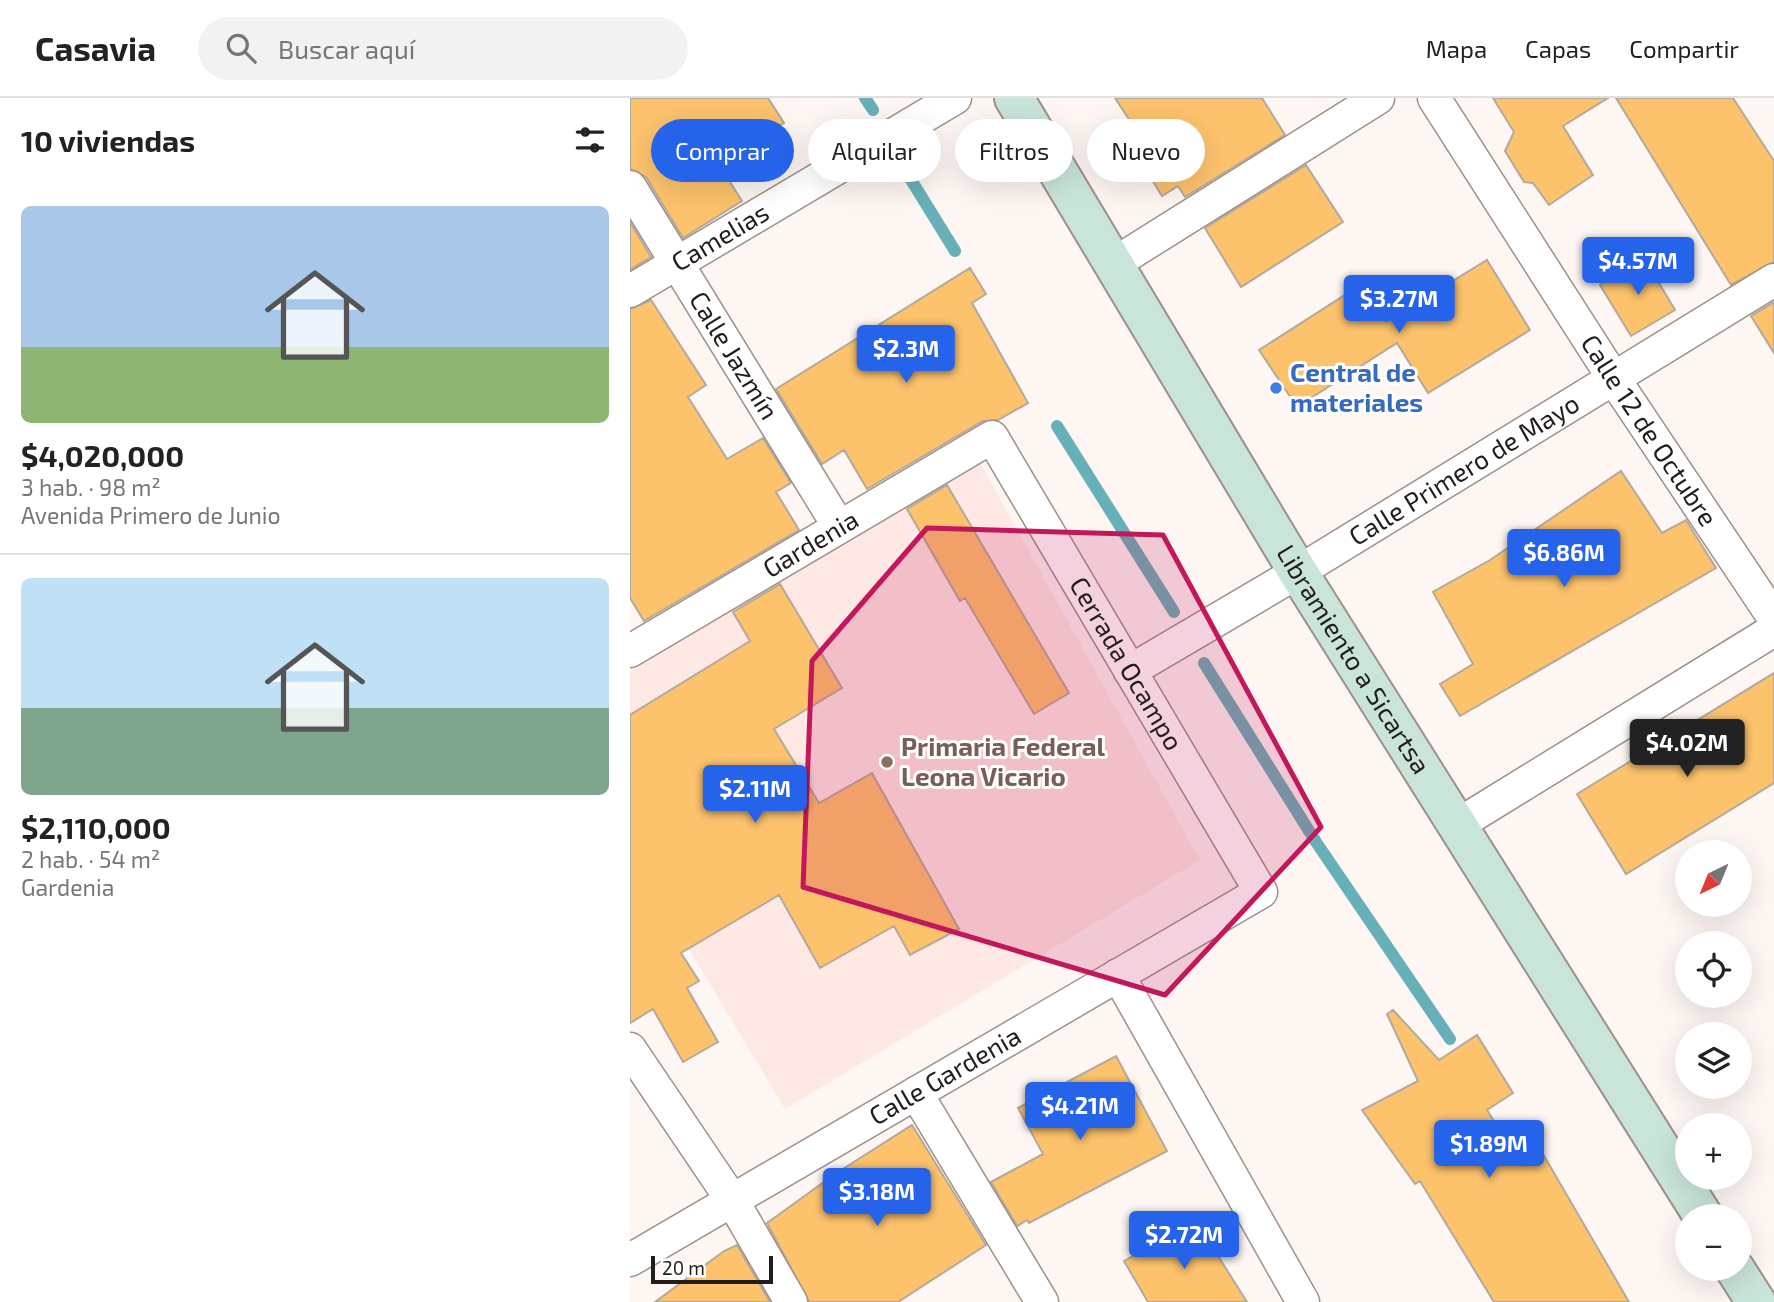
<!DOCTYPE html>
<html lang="es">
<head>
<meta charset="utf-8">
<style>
  body { margin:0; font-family:"Exo 2",sans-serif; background:#f2f2f2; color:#222; height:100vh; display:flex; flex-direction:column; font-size:26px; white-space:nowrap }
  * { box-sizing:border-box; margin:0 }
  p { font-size:23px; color:#767676 }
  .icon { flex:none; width:38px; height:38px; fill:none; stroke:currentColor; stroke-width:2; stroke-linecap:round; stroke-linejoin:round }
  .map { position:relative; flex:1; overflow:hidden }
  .drawer { display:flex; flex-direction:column; background:#fff; width:630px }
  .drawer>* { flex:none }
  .banner { position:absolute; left:21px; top:21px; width:665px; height:63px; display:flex; gap:14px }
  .needle { width:46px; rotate:223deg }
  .tools { position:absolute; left:1045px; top:742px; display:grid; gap:14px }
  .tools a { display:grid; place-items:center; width:77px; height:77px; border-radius:50%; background:#fff; box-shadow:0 7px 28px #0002; font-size:35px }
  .scale { position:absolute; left:21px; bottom:18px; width:122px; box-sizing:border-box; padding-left:7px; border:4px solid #231d1a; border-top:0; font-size:19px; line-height:24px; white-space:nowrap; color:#231d1a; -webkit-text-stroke:5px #fff; paint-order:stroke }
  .price { position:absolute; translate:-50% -60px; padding:0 16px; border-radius:7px; background:#2563eb; color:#fff; font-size:23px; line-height:46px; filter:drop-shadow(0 2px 4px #0008) }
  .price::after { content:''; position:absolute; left:50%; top:42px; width:21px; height:16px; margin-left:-10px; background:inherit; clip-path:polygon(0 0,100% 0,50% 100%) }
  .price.selected { background:#222; color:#fff }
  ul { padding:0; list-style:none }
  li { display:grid; align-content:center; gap:14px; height:371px; padding:0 21px }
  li+li { border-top:2px solid #e0e0e0 }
  li span { display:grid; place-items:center; height:217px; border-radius:10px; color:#555 }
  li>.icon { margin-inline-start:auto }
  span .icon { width:126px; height:126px; fill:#fffc; stroke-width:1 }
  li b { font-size:30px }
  h2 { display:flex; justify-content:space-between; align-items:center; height:84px; padding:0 21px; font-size:30px }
  .tag { padding:0 24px; border-radius:32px; background:#fff; box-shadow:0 7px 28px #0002; font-size:24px; line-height:63px }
  .tag.selected { background:#2563eb; color:#fff }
  header { display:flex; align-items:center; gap:42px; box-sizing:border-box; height:98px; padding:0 35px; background:#fff; border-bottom:2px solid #e0e0e0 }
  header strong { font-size:33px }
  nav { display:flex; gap:38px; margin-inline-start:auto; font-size:24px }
  .search { width:490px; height:63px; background:#f2f2f2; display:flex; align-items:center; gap:18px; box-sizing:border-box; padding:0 24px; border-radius:38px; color:#767676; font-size:26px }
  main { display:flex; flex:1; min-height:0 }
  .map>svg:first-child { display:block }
  .education { fill:#fee8e4 }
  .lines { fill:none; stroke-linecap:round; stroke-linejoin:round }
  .stream { stroke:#68b0b7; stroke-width:12 }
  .building { fill:#fcc26c; stroke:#b3a99d; stroke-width:2 }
  .minor-casing { stroke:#9f9088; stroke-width:35 }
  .secondary-casing { stroke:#9f9088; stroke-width:42 }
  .minor { stroke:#fff; stroke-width:32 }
  .secondary { stroke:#c9e4d8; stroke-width:38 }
  .marked { fill:#c2185b; fill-opacity:0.2; stroke:#c2185b; stroke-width:5; stroke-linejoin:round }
  .shop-dot { fill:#3f7fe0; stroke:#fff; stroke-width:2.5 }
  .education-dot { fill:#8d6e63; stroke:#fff; stroke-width:2.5 }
  .labels { text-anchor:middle; stroke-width:6; stroke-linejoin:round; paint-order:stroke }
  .street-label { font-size:26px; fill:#231d1a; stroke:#fff }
  .shop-label { font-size:26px; font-weight:bold; fill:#366cbe; stroke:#fff; text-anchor:start }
  .education-label { font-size:26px; font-weight:bold; fill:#785e54; stroke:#fff; text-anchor:start }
</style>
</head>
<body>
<header>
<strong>Casavia</strong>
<div class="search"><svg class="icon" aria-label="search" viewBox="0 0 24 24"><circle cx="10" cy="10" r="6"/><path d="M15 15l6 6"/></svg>Buscar aquí</div>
<nav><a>Mapa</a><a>Capas</a><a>Compartir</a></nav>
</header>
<main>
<section class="drawer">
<h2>10 viviendas<svg class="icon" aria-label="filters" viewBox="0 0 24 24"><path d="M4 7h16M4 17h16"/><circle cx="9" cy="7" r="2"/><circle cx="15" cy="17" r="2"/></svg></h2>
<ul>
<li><span style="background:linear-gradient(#a9c7e8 65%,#8fb573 0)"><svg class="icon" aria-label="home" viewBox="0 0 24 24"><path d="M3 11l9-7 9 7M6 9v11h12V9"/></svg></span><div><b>$4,020,000</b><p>3 hab. · 98 m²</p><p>Avenida Primero de Junio</p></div></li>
<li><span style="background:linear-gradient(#bfe0f5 60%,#7fa58c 0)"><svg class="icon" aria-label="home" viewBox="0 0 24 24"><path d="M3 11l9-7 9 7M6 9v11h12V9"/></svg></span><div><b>$2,110,000</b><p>2 hab. · 54 m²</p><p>Gardenia</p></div></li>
</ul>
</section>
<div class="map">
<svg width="1144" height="1204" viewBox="0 0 1144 1204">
  <rect width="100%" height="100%" fill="#fdf6f3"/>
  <!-- education -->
  <path class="education" d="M348 361 570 762 155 1011 0 753V574Z"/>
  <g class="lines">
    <!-- stream -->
    <path class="stream" d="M235 0 243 12
      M275 72 325 153
      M427 328 544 514
      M574 565 686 744 820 941"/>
  </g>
  <!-- building -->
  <path class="building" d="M0 0H138L154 25 88 65 112 103 53 140 16 79 0 71Z
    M485 0H632L655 37 555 99 548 88 532 98 492 33 502 26Z
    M863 0H978L933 28 963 77 919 107 903 85 894 84 875 53 884 34Z
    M986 0H1103L1144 63V164L1101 187Z
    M676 67 713 124 611 189 575 130Z
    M0 124 21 159 0 172Z
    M1014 160 1045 212 1001 238 970 187Z
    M857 162 900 232 798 295 767 245 667 309 629 252 732 186 756 224Z
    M340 170 356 196 342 205 398 305 368 322 353 323 237 391 214 352 192 366 146 291Z
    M21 202 76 287 58 299 97 361 133 340 161 385 146 394 169 432 14 523 0 500V211Z
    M1144 204V255L1121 218Z
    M991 373 1032 435 1056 422 1086 470 830 618 810 586 843 566 803 494 860 462Z
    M317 387 439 595 404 616 335 500 330 503 277 411Z
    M150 486 212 590 144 631 189 705 242 675 329 831 280 857 264 828 190 870 149 797 51 855 69 883 57 890 88 944 53 964 23 911 0 925V617L120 543 103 514Z
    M1144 575V685L996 776 947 696Z
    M763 912 809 962 847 937 883 995 857 1012 892 1068 913 1056 999 1204H864L790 1083 785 1086 732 1012 788 983 757 916Z
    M486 958 537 1053 399 1125 397 1122 387 1128 361 1084 413 1056 388 1010Z
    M282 1027 356 1147 268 1204H179L137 1125 205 1076Z
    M565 1124 578 1142 617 1204H518L494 1163 526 1145 528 1148Z
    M107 1147 140 1204H25L94 1153Z"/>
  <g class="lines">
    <!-- minor casing -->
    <g class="minor-casing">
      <g id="minor">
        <path id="s1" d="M804 0 984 281 1144 520"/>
        <path id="s2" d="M0 89 208 427"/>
        <path d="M485 165 748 0"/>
        <path id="s3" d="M0 193 325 0"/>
        <path id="s4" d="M0 553 362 339 631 794 0 1162"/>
        <path id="s5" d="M500 573 668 474 1144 182"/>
        <path d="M829 726 1144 532"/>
        <path d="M488 877 673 1204"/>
        <path d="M0 951 102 1102 161 1204"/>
        <path d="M286 995 412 1204"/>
      </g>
    </g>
    <!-- secondary casing -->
    <g class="secondary-casing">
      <g id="secondary">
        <path id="s6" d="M384 0 668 474 1073 1118"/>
        <path d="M1105 1171 1126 1204"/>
      </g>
    </g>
    <!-- minor -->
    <use href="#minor" class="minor"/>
    <!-- secondary -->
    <use href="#secondary" class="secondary"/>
  </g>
  <!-- marked area -->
  <path class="marked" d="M297 430 533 437 691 729 535 897 173 789 182 563Z"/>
  <!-- markers -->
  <circle class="shop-dot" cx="646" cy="290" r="7"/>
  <circle class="education-dot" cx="257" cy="664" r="7"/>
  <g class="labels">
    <!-- street labels -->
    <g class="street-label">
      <text dy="9" stroke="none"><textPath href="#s3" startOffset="105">Camelias</textPath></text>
      <text dy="9" stroke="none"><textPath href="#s2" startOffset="198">Calle Jazmín</textPath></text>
      <text dy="9" stroke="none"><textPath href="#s1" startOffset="396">Calle 12 de Octubre</textPath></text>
      <text dy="9" stroke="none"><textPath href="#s5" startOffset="390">Calle Primero de Mayo</textPath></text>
      <text dy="9" stroke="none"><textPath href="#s4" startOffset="210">Gardenia</textPath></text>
      <text dy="9" stroke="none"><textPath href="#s6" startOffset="656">Libramiento a Sicartsa</textPath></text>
      <text dy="9" stroke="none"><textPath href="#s4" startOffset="684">Cerrada Ocampo</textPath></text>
      <text transform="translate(315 978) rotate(-30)" y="9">Calle Gardenia</text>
    </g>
    <!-- shop labels -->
    <g class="shop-label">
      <text x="660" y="284">Central de<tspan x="660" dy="30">materiales</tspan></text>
    </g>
    <!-- education labels -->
    <g class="education-label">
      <text x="271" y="658">Primaria Federal<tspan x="271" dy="30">Leona Vicario</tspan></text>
    </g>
  </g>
</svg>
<div class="tools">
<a><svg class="needle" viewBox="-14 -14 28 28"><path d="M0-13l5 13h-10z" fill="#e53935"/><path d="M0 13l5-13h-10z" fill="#767676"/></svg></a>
<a><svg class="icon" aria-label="locate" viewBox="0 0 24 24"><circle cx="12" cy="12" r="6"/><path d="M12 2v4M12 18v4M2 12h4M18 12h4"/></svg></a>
<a><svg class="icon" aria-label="layers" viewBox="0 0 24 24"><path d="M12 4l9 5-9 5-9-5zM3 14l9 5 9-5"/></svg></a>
<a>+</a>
<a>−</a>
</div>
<div class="scale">20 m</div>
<b class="price" style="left:1008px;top:199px">$4.57M</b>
<b class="price" style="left:769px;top:237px">$3.27M</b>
<b class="price" style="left:276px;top:287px">$2.3M</b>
<b class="price" style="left:934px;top:491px">$6.86M</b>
<b class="price selected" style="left:1057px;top:681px">$4.02M</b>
<b class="price" style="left:125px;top:727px">$2.11M</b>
<b class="price" style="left:450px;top:1044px">$4.21M</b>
<b class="price" style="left:859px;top:1082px">$1.89M</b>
<b class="price" style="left:247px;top:1130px">$3.18M</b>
<b class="price" style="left:554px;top:1173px">$2.72M</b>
<div class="banner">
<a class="tag selected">Comprar</a>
<a class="tag">Alquilar</a>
<a class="tag">Filtros</a>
<a class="tag">Nuevo</a>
</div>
</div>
</main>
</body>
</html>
